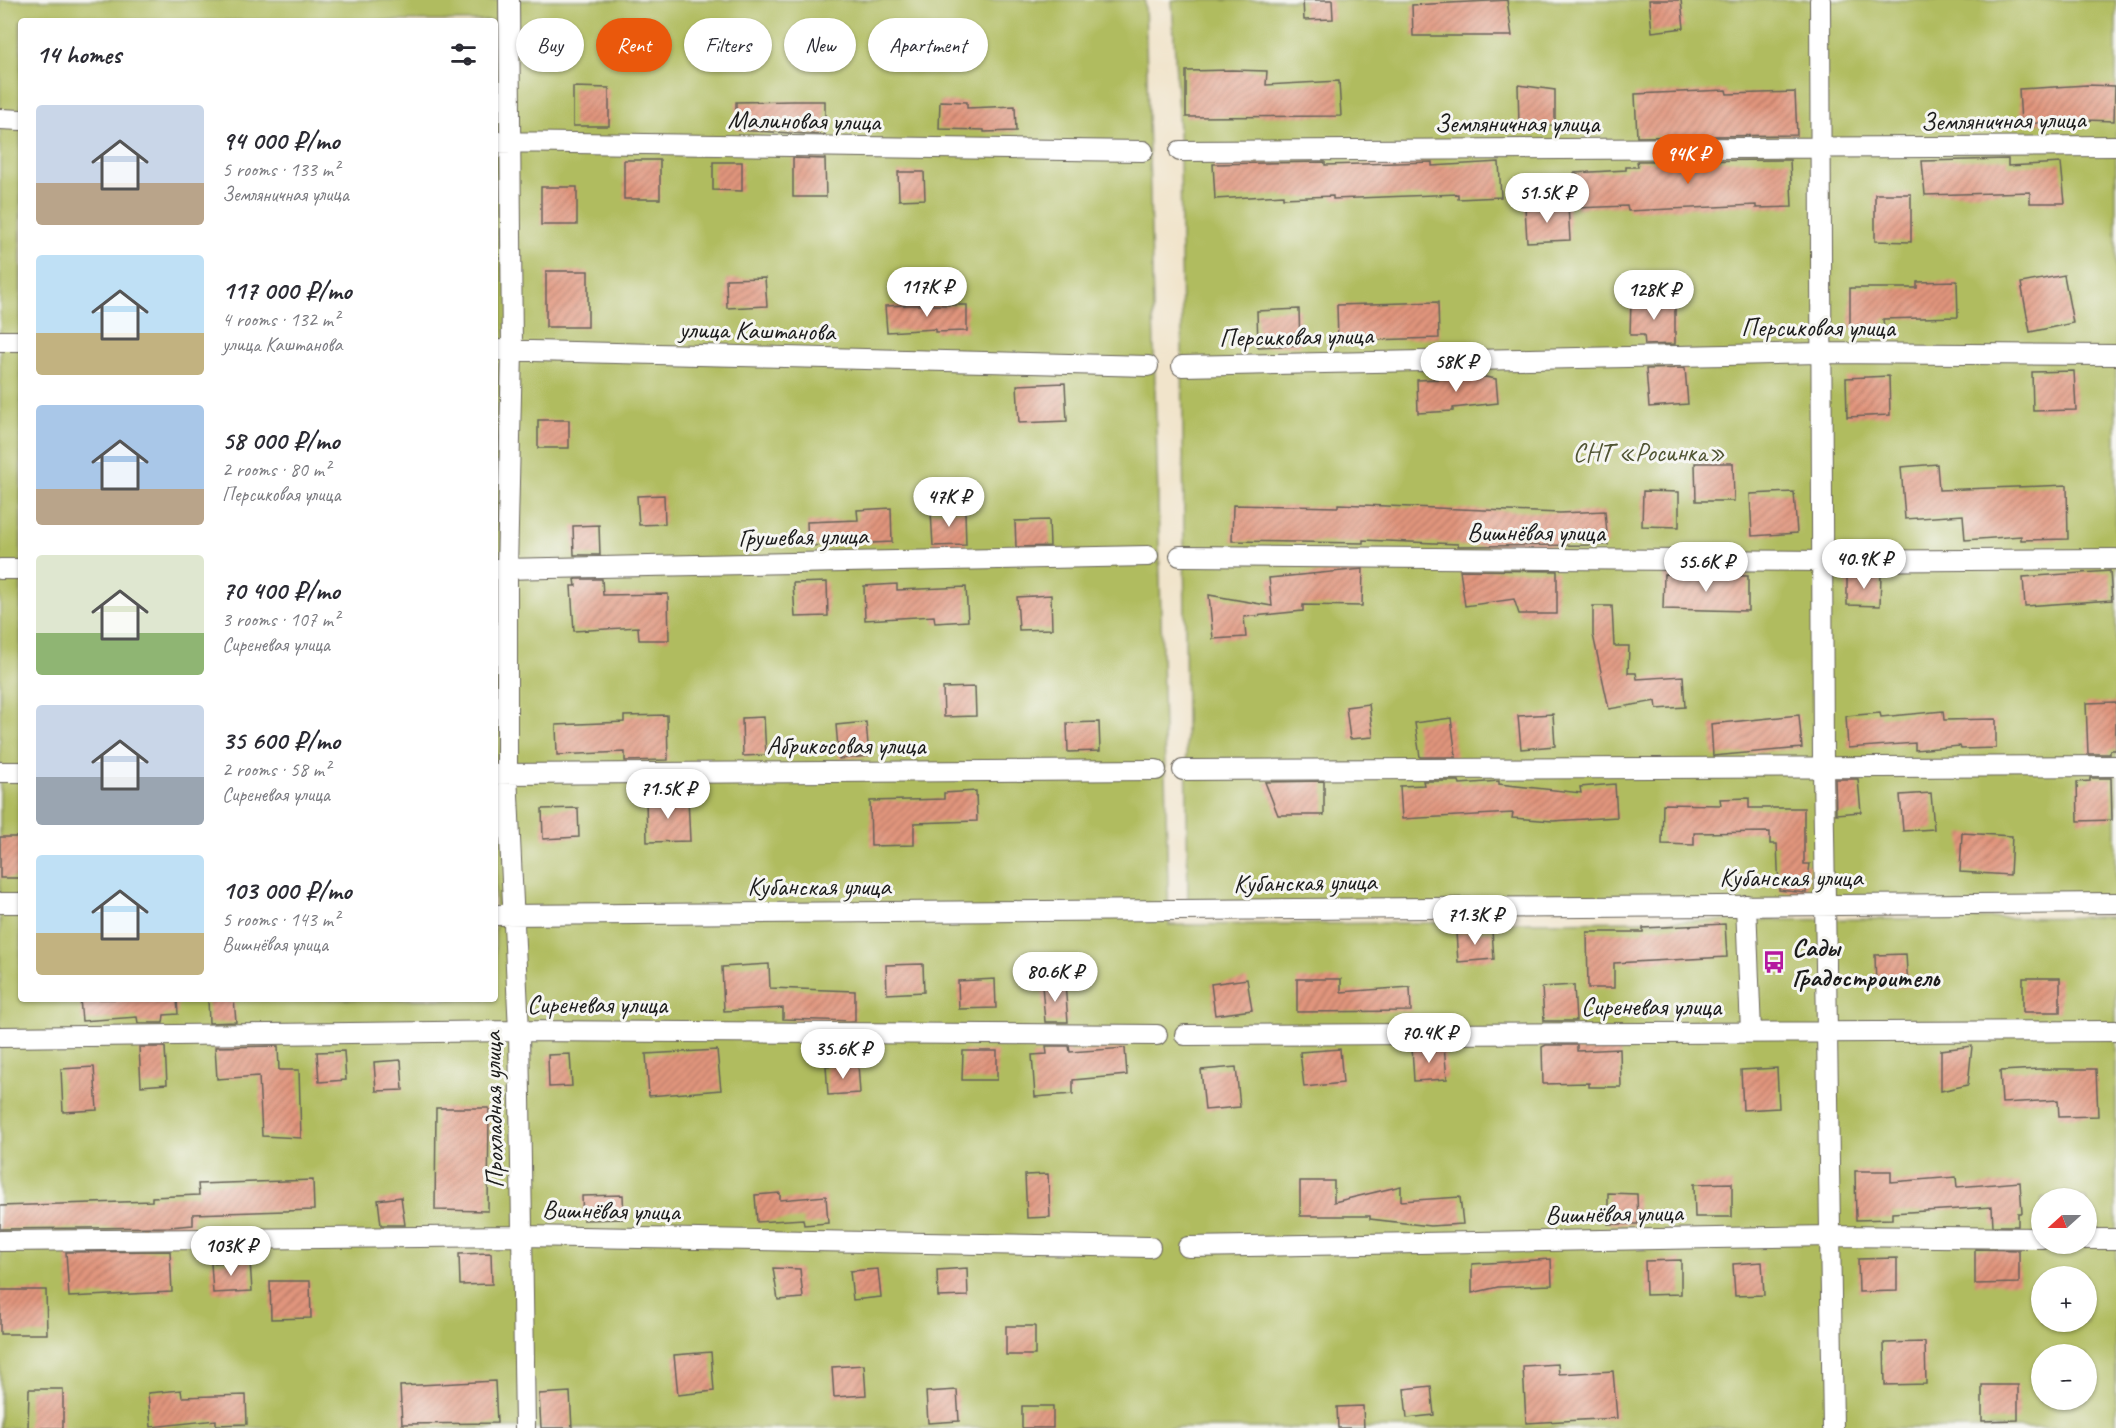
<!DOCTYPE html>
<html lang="en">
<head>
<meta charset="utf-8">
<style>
  body { margin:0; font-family:Caveat,sans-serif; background:#f7f7f7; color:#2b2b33; height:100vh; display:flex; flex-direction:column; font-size:22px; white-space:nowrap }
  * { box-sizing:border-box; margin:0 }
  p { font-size:20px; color:#7c7c81 }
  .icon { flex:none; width:33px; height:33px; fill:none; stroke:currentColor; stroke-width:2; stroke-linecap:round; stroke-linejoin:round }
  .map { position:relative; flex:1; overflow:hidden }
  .details { position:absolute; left:18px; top:18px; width:480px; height:984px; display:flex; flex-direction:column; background:#fff; border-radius:6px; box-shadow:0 2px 4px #0004 }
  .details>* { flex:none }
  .banner { position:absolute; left:516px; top:18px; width:570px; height:54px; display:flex; gap:12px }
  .needle { width:39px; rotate:249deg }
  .buttons { position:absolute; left:2031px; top:1188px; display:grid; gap:12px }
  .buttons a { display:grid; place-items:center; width:66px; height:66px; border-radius:50%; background:#fff; box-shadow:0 2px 4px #0004; font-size:30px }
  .price { position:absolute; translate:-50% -51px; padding:0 14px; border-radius:21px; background:#fff; color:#222; font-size:20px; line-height:39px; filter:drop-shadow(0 2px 3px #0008) }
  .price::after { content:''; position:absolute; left:50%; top:36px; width:18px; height:14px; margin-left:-9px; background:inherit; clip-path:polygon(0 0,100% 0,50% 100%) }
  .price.active { background:#ea580c; color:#fff }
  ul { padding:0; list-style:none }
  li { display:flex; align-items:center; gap:18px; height:150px; padding:0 18px }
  li span { display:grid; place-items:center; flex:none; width:168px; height:120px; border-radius:6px; color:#555 }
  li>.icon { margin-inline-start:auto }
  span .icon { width:72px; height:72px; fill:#fffc; stroke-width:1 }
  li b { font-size:26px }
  h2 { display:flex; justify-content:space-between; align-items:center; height:72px; padding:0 18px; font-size:26px }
  .tag { padding:0 21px; border-radius:27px; background:#fff; box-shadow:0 2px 4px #0004; font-size:21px; line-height:54px }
  .tag.active { background:#ea580c; color:#fff }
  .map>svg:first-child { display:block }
  .green { fill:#b0bc5e; stroke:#666c3d; stroke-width:1.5; fill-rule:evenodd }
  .building { fill:url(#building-hatch) }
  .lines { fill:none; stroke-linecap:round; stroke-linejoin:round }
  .minor-casing { stroke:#676259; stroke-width:22 }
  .minor { stroke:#fff; stroke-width:20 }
  .labels { text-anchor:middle; stroke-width:6; stroke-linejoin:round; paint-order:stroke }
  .street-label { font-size:26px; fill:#1c1c1c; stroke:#f6f6f2 }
  .park-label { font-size:26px; fill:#505433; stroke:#f6f6f2 }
  .poi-label { font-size:26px; font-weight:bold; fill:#1c1c1c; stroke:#f6f6f2; text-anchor:start }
</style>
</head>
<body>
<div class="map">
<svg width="2116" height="1428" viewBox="0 0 2116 1428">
  <defs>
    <pattern id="building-hatch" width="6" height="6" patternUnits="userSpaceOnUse" patternTransform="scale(1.5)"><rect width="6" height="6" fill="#e1957d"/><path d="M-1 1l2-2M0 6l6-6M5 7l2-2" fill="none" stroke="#b67966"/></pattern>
  </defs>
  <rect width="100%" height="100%" fill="#f6f6f2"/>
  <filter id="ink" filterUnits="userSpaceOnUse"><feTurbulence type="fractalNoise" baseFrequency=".0167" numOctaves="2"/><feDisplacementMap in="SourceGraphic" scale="12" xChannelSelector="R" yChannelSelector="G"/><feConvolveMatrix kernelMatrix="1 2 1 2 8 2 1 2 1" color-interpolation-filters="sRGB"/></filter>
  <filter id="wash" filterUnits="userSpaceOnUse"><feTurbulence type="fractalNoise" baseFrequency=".008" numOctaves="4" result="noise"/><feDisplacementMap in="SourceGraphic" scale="24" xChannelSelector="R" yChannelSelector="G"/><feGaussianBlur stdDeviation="1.35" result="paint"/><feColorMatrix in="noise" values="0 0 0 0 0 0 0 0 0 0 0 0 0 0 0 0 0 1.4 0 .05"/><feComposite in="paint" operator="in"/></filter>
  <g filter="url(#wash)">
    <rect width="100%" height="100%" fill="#f1e4cb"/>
    <!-- green -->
    <path class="green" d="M0 0H1145L1169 925 2116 917V1428H0ZM21 21H495V999H21ZM2042 1198H2086V1244H2042ZM2042 1276H2086V1322H2042ZM2042 1354H2086V1400H2042Z
      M1172 0H2116V903L1188 910 1180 151Z"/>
    <g id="blocks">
      <!-- building -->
      <path class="building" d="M1303 0H1332L1333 19 1304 20Z
        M1507 0 1512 36H1413L1412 5Z
        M1649 0H1681L1684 28 1652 32Z
        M1232 70 1267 71 1266 85 1339 81 1341 116 1186 117V71Z
        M1518 85 1555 90V125L1519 126Z
        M2087 85 2115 86 2114 121 2055 119V122L2021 124 2019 89Z
        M573 87 609 88V126H573Z
        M1726 90 1727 94 1795 92 1797 135 1637 137 1635 94Z
        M792 101H825V135L736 130V102Z
        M940 101 967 102V108L1015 106 1016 131 984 132V130L939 129Z
        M793 158 825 159 826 197H793Z
        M2008 159V166L2061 163 2065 203H2030V192L1925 195 1922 161Z
        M624 160H660V199H624Z
        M1790 160 1792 207 1756 208V205L1628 211 1627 206 1576 208 1574 173 1626 170V167H1638L1637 161Z
        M713 162H742V191L713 190Z
        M1325 162V165L1432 162V166L1499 162 1501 197 1458 199V194L1333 199V196L1283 198V195L1215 199 1213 164Z
        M898 172H924L925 199 899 200Z
        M541 187H577V225H541Z
        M1875 194H1911V242L1875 241Z
        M1568 205 1570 240 1527 242 1525 207Z
        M546 271H588V327H546Z
        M2064 275 2073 323 2030 332 2021 283Z
        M765 278 767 306 727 308 726 279Z
        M1957 281 1958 317 1883 319 1884 329H1850V288H1917V282Z
        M1631 300H1675V344L1645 345 1644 335H1630Z
        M1438 302 1439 338 1338 341 1337 305Z
        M909 305H967V331L935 332V329L887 332 885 306Z
        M1299 309 1300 345 1258 347 1257 311Z
        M1685 368 1688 404 1649 407 1646 369Z
        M2074 371 2076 410 2033 411 2032 372Z
        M1463 373 1496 379 1498 403 1453 408V411L1418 413 1417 380 1463 378Z
        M1889 376 1890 415 1847 417 1846 378Z
        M1065 383 1067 421 1019 423 1017 385Z
        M538 420H569V448H538Z
        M1695 463H1733L1734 501H1696Z
        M1937 464 1939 490 2067 485 2068 539 2021 540V536L1965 540 1963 515 1905 519 1901 467Z
        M1643 491 1679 492V527L1642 526Z
        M1794 492 1797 533 1752 536 1750 494Z
        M664 495 665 524 639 525 637 496Z
        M1338 504 1560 513 1605 511 1608 545 1458 546V544L1363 540V543L1232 541 1233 505 1338 507Z
        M891 508 892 542 808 546 807 522 858 520 857 510Z
        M965 511 966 545 933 546 931 512Z
        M1049 520 1050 546 1016 547 1015 521Z
        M599 525 600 555H574L573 526Z
        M1363 569 1362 606 1303 605V611L1244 617 1246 637 1213 639 1209 595 1272 606 1269 578Z
        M1460 570 1557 571V614H1519L1514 599 1465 606Z
        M2110 571 2112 600 2025 606 2023 577Z
        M1664 574 1748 576V611L1663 609Z
        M1847 574 1881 575 1880 606 1847 605Z
        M575 579H602L603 595 668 594 669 640H639L638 627 574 631 571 586H576Z
        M827 582 828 616 795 617 793 583Z
        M897 584V590L966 587 968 621 935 623 934 616 865 620 864 586Z
        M1051 595 1052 629 1019 630 1017 597Z
        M1593 606H1612L1614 646H1629L1628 673H1636L1637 679 1683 676 1685 707 1657 709 1656 701 1609 709 1593 635Z
        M975 687 976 716 944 717 943 688Z
        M2116 702V750H2110V754H2088L2086 703Z
        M1369 704 1373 737 1350 739 1346 707Z
        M1943 711 1944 720 1996 719V748L1961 749 1960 746 1915 750V743L1848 748 1846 716 1880 713 1881 717Z
        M1553 714 1555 746 1521 749 1518 716Z
        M667 715 668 760 625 761V752L557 755 556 725 624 722V716Z
        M1799 715 1802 748 1713 756 1711 724Z
        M764 717 766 755 743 756 742 718Z
        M1451 718 1456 757H1420L1415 723Z
        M866 722 869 756 839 759 836 725Z
        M1099 722 1100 751 1068 752 1067 723Z
        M2090 778H2111L2112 820 2078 821 2077 782 2090 781Z
        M1835 779H1858L1861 812 1836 814Z
        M1324 781V815H1278L1265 782Z
        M1423 781H1459L1460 784 1499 781V784L1581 793 1580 787 1615 784 1617 817 1553 821 1512 818 1513 813 1402 819 1400 786 1424 785Z
        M976 791 977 821 914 823V845L871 846 870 801 944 799V793Z
        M1931 793 1934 829 1903 831 1900 795Z
        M688 797 690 841 647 842 646 798Z
        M1749 798V808H1804V864H1810L1806 893 1779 890 1777 844H1770V832L1694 833V845L1662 844 1663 804 1721 805 1720 799Z
        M578 808 579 837 543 839 542 809Z
        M1962 833 2012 836 2010 875 1960 872Z
        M0 837H21V878H0Z
        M1725 924 1727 957 1614 963V988H1588L1587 932H1643V928Z
        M1492 931 1494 959 1458 962 1456 933Z
        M1906 954 1908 987 1876 988 1875 955Z
        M769 964 770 988 855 991V1021L783 1019V1008L724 1011 722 967Z
        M923 964 924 992 887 994 886 965Z
        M2023 978H2060V1012H2023Z
        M995 979 996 1008 959 1009 958 981Z
        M1247 979 1252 1010 1215 1015 1211 984Z
        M1297 979H1341V992L1410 987 1411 1011 1297 1012Z
        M1065 983 1068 1022H1045L1042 985Z
        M1574 985 1576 1021H1544L1542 987Z
        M80 999H177L178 1014 164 1015 163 1023H138L137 1017 82 1021Z
        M208 999H234L236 1022 209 1023Z
        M1546 1045H1577V1051L1620 1049 1621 1087H1589V1083L1543 1084 1542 1047Z
        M278 1046 279 1070H299L301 1138 262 1136 259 1076 217 1079 215 1047Z
        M1046 1046H1069L1070 1052 1125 1048 1127 1075 1073 1080V1094L1035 1097 1032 1055 1047 1054Z
        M1444 1046 1447 1079 1414 1081 1412 1048Z
        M1972 1046 1968 1085 1941 1091V1050Z
        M139 1047H165L167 1084 141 1086Z
        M1340 1049 1343 1083 1304 1087 1300 1052Z
        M717 1050 721 1090 649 1096 646 1054Z
        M344 1051 346 1080 319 1082 317 1052Z
        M963 1051H997V1080H962Z
        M570 1054 572 1086 549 1087 548 1055Z
        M401 1060 403 1090 376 1091 374 1062Z
        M858 1064 860 1093 828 1095 826 1066Z
        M94 1067 97 1110 63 1112 61 1069Z
        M1236 1067 1240 1107 1205 1110 1201 1070Z
        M1777 1068 1779 1108 1743 1110 1741 1070Z
        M2039 1069H2096L2098 1116 2059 1117 2058 1100 2002 1103 2000 1071Z
        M436 1108H489L488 1211 435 1210Z
        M1855 1171H1891V1182L1956 1177 1957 1187 2020 1182 2022 1213H2018V1226H1993L1992 1207 1892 1213V1219L1856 1220Z
        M1048 1174 1050 1217 1027 1218 1025 1175Z
        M313 1180 314 1210 193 1214V1225L169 1227 0 1229V1206L152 1201V1197L199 1195 198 1184Z
        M1300 1181H1334V1202L1401 1186V1201L1460 1197 1463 1224 1430 1226 1370 1219V1216H1300Z
        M1732 1183V1217H1695L1694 1184Z
        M780 1193V1200L826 1196 828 1223 804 1225 803 1219 757 1222 755 1195Z
        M1608 1193 1637 1194 1638 1224H1608Z
        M623 1195 624 1219 583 1220 582 1196Z
        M401 1197 405 1225H381L378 1200Z
        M1975 1249 2019 1250V1283L1975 1284Z
        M170 1251 172 1292 69 1297 66 1252Z
        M491 1253 492 1284 460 1285 459 1254Z
        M1897 1258V1291L1859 1292 1858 1259Z
        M1551 1259 1552 1285 1498 1287 1472 1293V1264Z
        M1681 1260V1294L1646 1295 1645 1261Z
        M250 1261 252 1291 213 1293 211 1263Z
        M1762 1262 1764 1295 1735 1296 1733 1264Z
        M773 1268 800 1269 803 1298 778 1300Z
        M967 1268 968 1296 938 1297 937 1270Z
        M878 1269 881 1297 853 1300 850 1271Z
        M270 1281H310L311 1318 271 1319Z
        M0 1290H46L47 1334H0Z
        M1006 1326H1035V1355H1006Z
        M1925 1342 1926 1384 1885 1385 1884 1343Z
        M711 1352 714 1391 678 1395 674 1355Z
        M1558 1364 1559 1374 1613 1371 1617 1418 1526 1423 1523 1366Z
        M864 1365 866 1395 834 1397 832 1367Z
        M495 1381 497 1423 402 1424 400 1386Z
        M1982 1385H2018V1420L1982 1421Z
        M1431 1386 1434 1415 1407 1418 1404 1389Z
        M29 1389H63V1428H28Z
        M181 1390 182 1397 246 1395 247 1424 216 1425V1420L151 1427 148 1393Z
        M957 1390 959 1421 928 1423 926 1392Z
        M570 1392 572 1428H541L539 1394Z
        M1022 1406H1053V1428H1022Z
        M1363 1406 1364 1428H1338L1337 1407Z"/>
    </g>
  </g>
  <g filter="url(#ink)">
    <use href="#blocks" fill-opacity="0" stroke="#676259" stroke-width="1.5"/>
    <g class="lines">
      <!-- minor casing -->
      <g class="minor-casing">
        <path id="minor" d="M509 0 512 351 507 569V774L519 1031 525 1428
          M1820 0 1823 768 1833 1428
          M0 119 21 120
          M495 142 1143 151
          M1180 151 2116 146
          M0 341H21
          M495 350 1148 366
          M1182 366 1821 353 2116 355
          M1180 556 1821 561 2116 559
          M0 569H21
          M495 569 1148 556
          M1183 770 2116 766
          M0 772H21
          M495 774 1156 770
          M0 903H21
          M1746 905 1751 1032
          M495 915 2116 903
          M1185 1035 2116 1031
          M0 1037 519 1031 1157 1035
          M2086 1239H2116
          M0 1241 522 1236 1150 1247
          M1188 1247 1832 1236 2042 1238"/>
      </g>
      <!-- minor -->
      <use href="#minor" class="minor"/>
    </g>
  </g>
  <!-- icons -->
  <defs>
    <g id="bus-bare" transform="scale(1.8)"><path d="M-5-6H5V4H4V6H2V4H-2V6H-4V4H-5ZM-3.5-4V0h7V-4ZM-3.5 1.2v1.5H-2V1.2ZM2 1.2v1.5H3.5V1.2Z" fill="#b5179e" stroke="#f6f6f2" stroke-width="2.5" paint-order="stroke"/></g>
  </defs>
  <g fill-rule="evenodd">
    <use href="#bus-bare" x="1774" y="962"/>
  </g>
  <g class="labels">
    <!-- street labels -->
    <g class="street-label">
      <text transform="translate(804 120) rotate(1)" y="9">Малиновая улица</text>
      <text transform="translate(2003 120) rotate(-1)" y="9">Земляничная улица</text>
      <text x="1517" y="132">Земляничная улица</text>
      <text x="1818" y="336">Персиковая улица</text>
      <text transform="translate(757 330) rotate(1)" y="9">улица Каштанова</text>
      <text transform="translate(1296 336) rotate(-1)" y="9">Персиковая улица</text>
      <text x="1536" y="541">Вишнёвая улица</text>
      <text transform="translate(803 536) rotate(-1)" y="9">Грушевая улица</text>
      <text x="846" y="754">Абрикосовая улица</text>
      <text x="1791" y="886">Кубанская улица</text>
      <text transform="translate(1305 882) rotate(-1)" y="9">Кубанская улица</text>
      <text x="819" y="895">Кубанская улица</text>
      <text x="597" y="1013">Сиреневая улица</text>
      <text x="1651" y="1015">Сиреневая улица</text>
      <text transform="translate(493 1110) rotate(-91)" y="9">Прохладная улица</text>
      <text transform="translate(611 1210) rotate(1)" y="9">Вишнёвая улица</text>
      <text transform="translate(1614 1213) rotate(-1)" y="9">Вишнёвая улица</text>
    </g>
    <!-- park labels -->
    <g class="park-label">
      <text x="1649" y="461">СНТ «Росинка»</text>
    </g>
    <!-- poi labels -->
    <g class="poi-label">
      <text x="1792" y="956">Сады<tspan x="1792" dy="30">Градостроитель</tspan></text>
    </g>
  </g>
</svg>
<div class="buttons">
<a><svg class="needle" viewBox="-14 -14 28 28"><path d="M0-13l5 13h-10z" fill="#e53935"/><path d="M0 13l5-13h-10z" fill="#7c7c81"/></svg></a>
<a>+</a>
<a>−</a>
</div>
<b class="price active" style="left:1688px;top:185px">94K ₽</b>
<b class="price" style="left:1547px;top:224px">51.5K ₽</b>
<b class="price" style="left:927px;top:318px">117K ₽</b>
<b class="price" style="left:1654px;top:321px">128K ₽</b>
<b class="price" style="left:1456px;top:393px">58K ₽</b>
<b class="price" style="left:949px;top:528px">47K ₽</b>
<b class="price" style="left:1864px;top:590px">40.9K ₽</b>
<b class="price" style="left:1706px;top:593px">55.6K ₽</b>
<b class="price" style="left:668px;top:820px">71.5K ₽</b>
<b class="price" style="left:1475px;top:946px">71.3K ₽</b>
<b class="price" style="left:1055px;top:1003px">80.6K ₽</b>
<b class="price" style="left:1429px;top:1064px">70.4K ₽</b>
<b class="price" style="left:843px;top:1080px">35.6K ₽</b>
<b class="price" style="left:231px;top:1277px">103K ₽</b>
<div class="banner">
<a class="tag">Buy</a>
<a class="tag active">Rent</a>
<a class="tag">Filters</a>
<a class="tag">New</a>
<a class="tag">Apartment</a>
</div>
<section class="details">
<h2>14 homes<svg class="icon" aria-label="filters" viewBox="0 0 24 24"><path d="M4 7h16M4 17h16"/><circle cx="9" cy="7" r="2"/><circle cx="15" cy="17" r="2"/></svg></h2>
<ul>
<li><span style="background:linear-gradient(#c9d6e8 65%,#b9a48a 0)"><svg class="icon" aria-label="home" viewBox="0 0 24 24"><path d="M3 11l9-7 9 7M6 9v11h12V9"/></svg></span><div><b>94 000 ₽/mo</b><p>5 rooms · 133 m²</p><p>Земляничная улица</p></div></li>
<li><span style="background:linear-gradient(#bfe0f5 65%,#c2b280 0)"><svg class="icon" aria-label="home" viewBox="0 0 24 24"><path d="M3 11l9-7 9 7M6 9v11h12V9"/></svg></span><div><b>117 000 ₽/mo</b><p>4 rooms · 132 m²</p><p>улица Каштанова</p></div></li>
<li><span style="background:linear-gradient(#a9c7e8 70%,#b9a48a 0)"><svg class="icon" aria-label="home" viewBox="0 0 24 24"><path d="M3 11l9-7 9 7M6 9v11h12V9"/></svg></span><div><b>58 000 ₽/mo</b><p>2 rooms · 80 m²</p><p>Персиковая улица</p></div></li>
<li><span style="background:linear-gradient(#dfe7d0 65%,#8fb573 0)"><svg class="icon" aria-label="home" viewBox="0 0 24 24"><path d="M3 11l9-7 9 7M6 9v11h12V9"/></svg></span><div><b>70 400 ₽/mo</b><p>3 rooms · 107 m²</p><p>Сиреневая улица</p></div></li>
<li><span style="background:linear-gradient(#c9d6e8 60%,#9aa5b1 0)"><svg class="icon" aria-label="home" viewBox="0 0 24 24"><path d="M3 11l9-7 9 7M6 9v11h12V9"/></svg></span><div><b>35 600 ₽/mo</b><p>2 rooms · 58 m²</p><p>Сиреневая улица</p></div></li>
<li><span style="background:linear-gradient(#bfe0f5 65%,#c2b280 0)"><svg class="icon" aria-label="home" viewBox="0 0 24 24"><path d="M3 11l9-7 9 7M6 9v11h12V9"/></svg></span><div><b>103 000 ₽/mo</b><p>5 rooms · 143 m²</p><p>Вишнёвая улица</p></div></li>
</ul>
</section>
</div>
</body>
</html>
